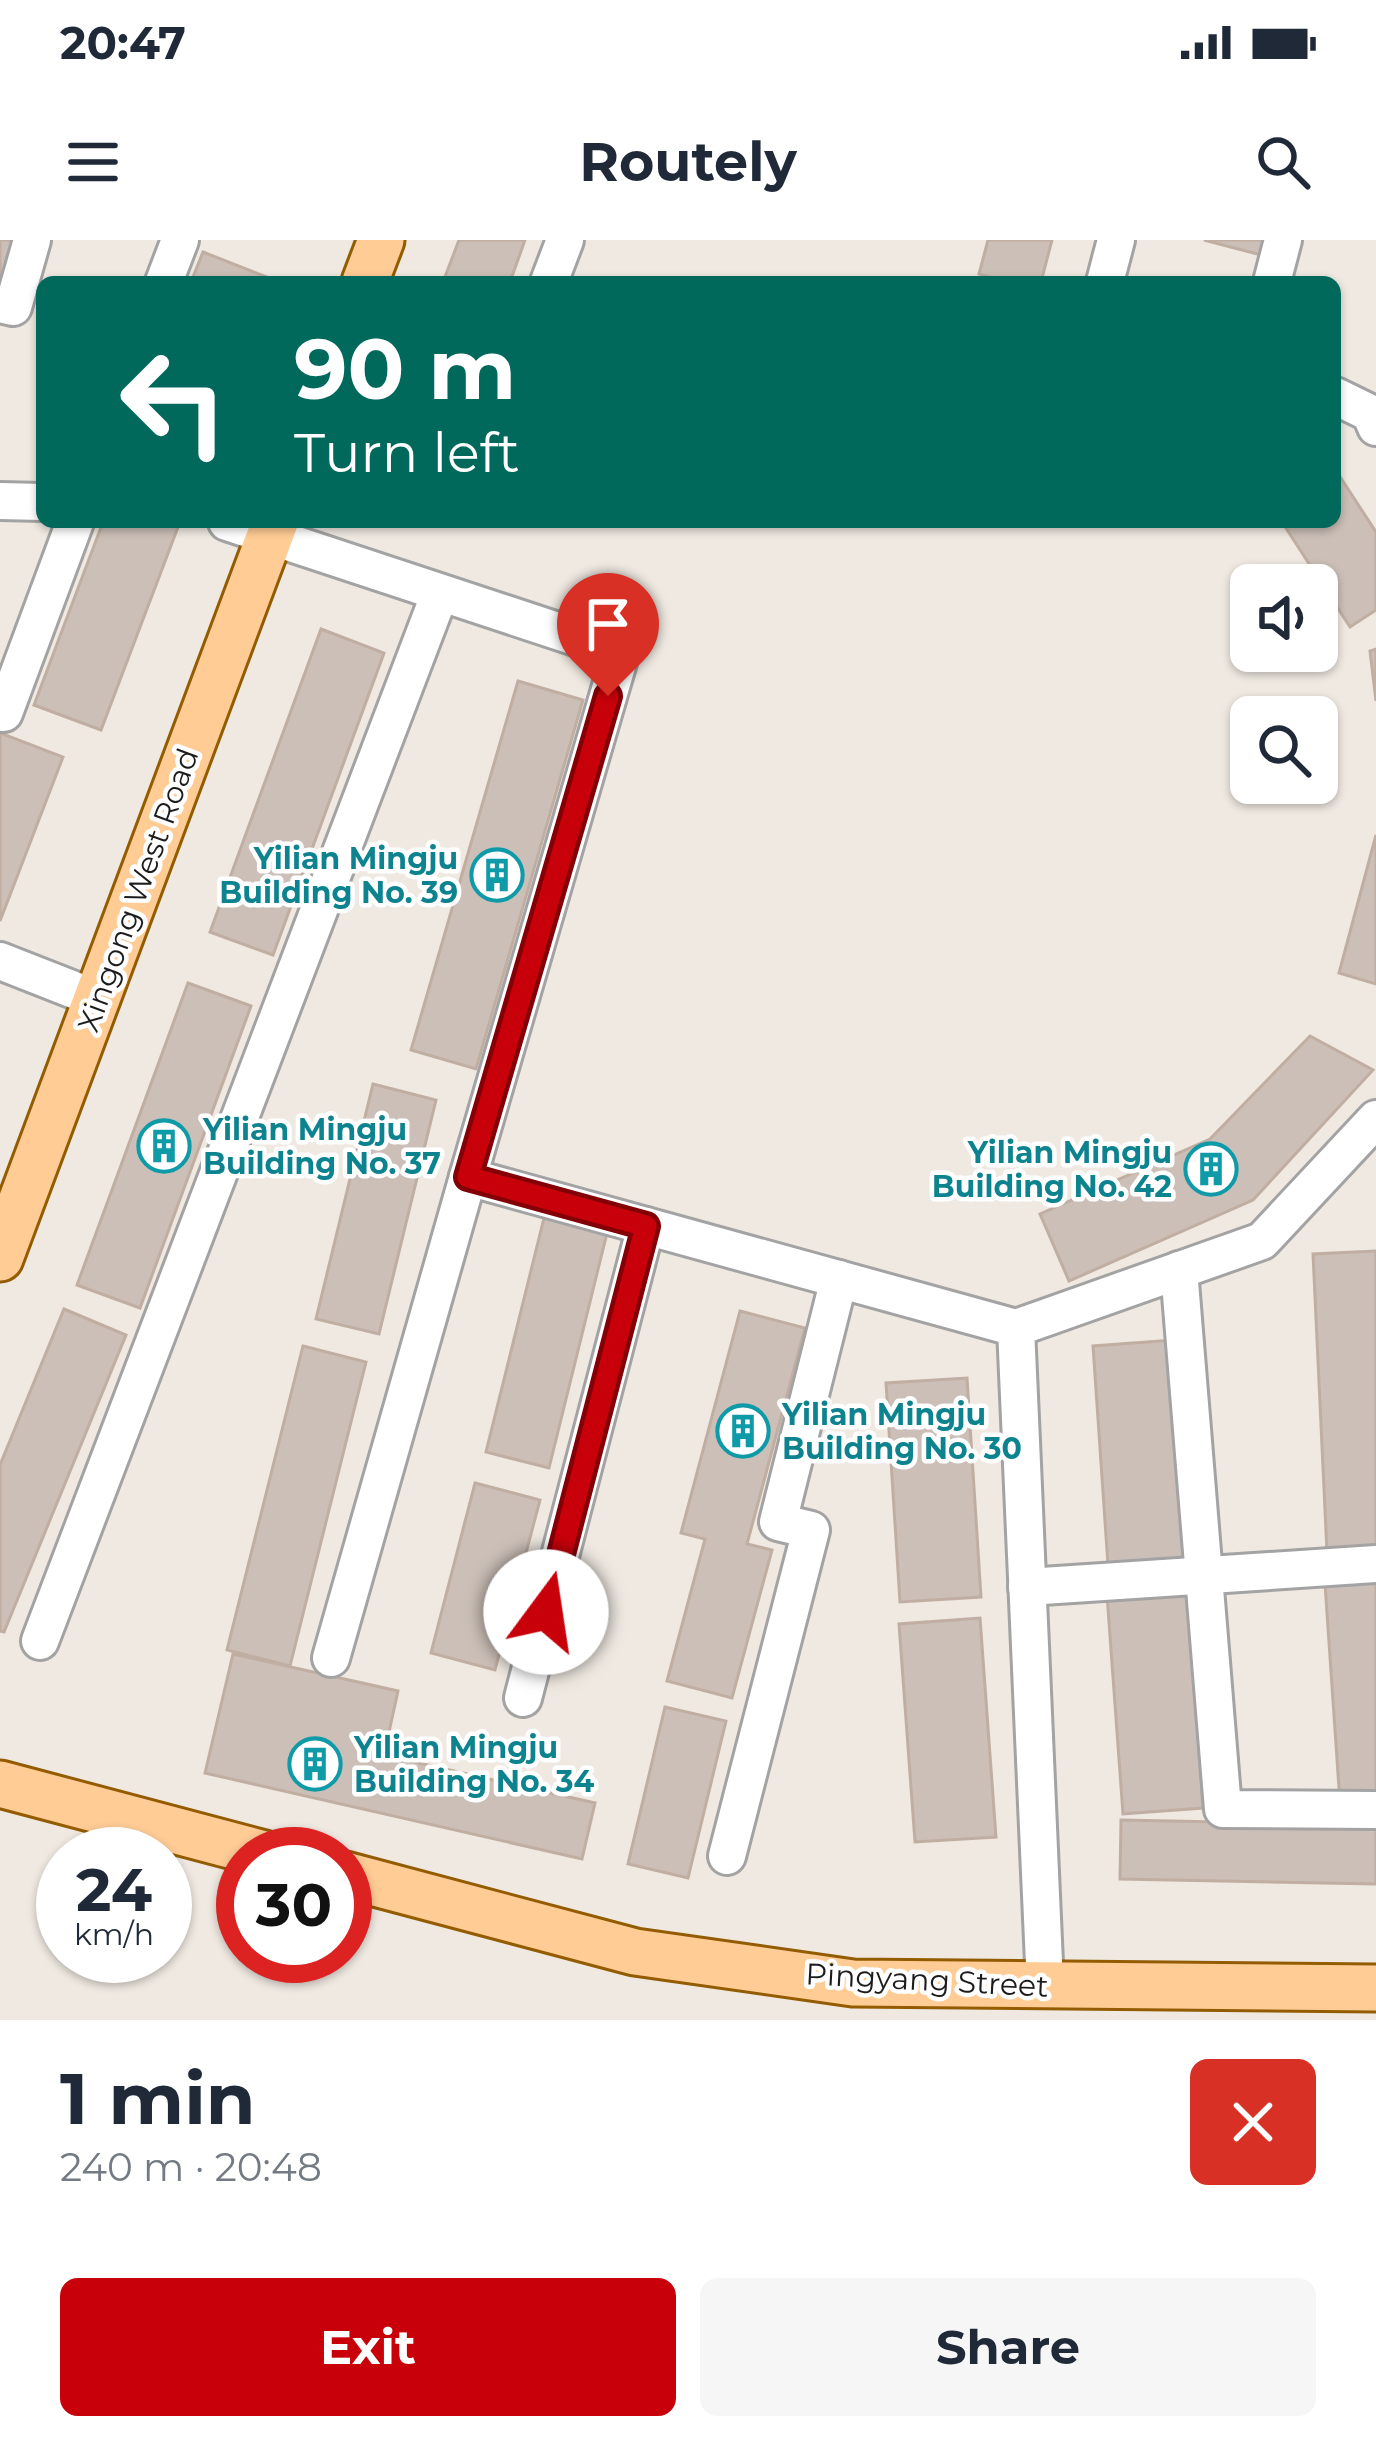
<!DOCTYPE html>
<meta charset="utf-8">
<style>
body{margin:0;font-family:Montserrat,sans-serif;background:#f6f6f7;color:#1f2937;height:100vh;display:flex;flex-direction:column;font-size:45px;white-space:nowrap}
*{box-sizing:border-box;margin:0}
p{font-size:39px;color:#747a83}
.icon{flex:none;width:66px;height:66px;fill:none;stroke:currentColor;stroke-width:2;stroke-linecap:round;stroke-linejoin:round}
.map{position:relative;height:1780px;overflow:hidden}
.side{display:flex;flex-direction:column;background:#fff;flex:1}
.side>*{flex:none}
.guide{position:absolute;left:36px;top:36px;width:1305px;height:252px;border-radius:18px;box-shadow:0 3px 9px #0004;background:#00695c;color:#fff;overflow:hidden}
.buttons{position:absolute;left:1230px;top:324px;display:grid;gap:24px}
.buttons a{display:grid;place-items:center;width:108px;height:108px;border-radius:18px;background:#fff;box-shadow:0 3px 9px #0004;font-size:60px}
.speed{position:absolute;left:36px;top:1587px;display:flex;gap:24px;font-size:60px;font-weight:700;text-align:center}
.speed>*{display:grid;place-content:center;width:156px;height:156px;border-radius:50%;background:#fff;box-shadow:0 3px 9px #0004;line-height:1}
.speed small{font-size:30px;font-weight:400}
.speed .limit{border:18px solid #d22;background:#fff;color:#111}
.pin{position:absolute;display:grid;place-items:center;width:102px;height:102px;color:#fff;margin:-123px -51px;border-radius:50% 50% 50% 0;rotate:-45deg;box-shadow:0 0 12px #0007}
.pin .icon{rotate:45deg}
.me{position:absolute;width:132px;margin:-66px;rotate:14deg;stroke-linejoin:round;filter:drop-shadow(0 0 9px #0008)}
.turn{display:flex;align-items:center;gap:42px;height:252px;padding:0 60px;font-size:54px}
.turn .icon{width:156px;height:156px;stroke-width:2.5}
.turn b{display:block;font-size:84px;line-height:102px}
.round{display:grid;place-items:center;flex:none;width:126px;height:126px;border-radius:18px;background:#f6f6f7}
.headline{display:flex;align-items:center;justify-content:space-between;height:204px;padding:0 60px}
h1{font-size:72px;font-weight:700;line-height:90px}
.button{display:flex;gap:24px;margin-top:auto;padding:24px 60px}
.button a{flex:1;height:138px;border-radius:18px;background:#c8000a;color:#fff;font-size:48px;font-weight:700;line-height:138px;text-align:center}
.button a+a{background:#f6f6f7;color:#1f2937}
.status{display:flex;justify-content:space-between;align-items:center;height:84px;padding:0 60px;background:#fff;direction:ltr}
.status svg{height:33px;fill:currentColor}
header{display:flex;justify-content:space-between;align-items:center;height:156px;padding:0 60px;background:#fff;font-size:54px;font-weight:700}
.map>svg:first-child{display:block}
</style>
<div class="status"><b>20:47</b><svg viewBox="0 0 49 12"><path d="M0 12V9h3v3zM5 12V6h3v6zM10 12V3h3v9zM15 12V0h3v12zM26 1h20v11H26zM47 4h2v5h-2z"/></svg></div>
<header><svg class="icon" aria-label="menu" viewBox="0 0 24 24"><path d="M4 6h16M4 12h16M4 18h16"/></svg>Routely<svg class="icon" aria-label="search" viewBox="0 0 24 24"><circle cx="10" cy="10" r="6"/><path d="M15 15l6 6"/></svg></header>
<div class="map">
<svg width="1376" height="1780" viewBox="0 0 1376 1780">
<rect width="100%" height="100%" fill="#efe9e1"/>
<g fill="#cbbfb7" stroke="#c1aea2" stroke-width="3">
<path d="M0 0H20L0 48Z"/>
<path d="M459 0H525L510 42H443Z"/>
<path d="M988 0H1052L1041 42H1008L979 34Z"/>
<path d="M1204 0H1265L1261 15Z"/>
<path d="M203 12 269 38 268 42H191Z"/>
<path d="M1335 229 1376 292V370L1350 387 1282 282H1335Z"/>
<path d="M103 282H166L178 287 101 490 34 465Z"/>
<path d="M321 389 384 413 273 715 210 692Z"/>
<path d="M1376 409V461L1370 411Z"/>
<path d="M518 441 583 460 476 829 411 810Z"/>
<path d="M0 493 63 517 0 681Z"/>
<path d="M1376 595V744L1339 733Z"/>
<path d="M188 743 251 766 140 1068 77 1045Z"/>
<path d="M1310 796 1373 830 1253 960 1069 1041 1040 974 1210 899Z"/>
<path d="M373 844 436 860 379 1094 316 1079Z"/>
<path d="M544 978 607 993 549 1228 486 1212Z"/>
<path d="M1376 1011V1311L1327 1313 1313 1014Z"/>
<path d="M64 1069 126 1095 4 1392 0 1391V1225Z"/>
<path d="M740 1071 805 1088 747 1304 772 1310 732 1458 667 1441 705 1299 681 1293Z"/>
<path d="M1173 1100 1189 1319 1108 1325 1093 1106Z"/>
<path d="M303 1106 366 1122 290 1426 227 1410Z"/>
<path d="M967 1138 981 1357 900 1362 886 1143Z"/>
<path d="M475 1243 540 1260 495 1430 431 1413Z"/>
<path d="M1376 1341V1561L1340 1563 1325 1344Z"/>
<path d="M1188 1349 1203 1568 1123 1574 1107 1355Z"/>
<path d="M980 1378 996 1597 915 1602 899 1384Z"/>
<path d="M233 1414 398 1451 384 1515 595 1563 582 1619 205 1533Z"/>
<path d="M665 1467 726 1481 688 1638 628 1624Z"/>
<path d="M1121 1580 1376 1585V1644L1120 1639Z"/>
</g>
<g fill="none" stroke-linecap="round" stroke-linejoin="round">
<g stroke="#a3a3a3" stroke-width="42">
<g id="minor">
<path d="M164 42 180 0"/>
<path d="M549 42 565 0"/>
<path d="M1105 42 1116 0"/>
<path d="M1272 42 1283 0"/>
<path d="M0 64 13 67 32 0"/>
<path d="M1335 156 1370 173 1376 187"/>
<path d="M0 261 42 262"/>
<path d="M227 282 621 412 468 937 1016 1088"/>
<path d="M0 473H4L75 282"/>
<path d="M0 721 97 759"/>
<path d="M1179 1030 1223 1569 1376 1570"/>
<path d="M1027 1347 1376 1324"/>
<path d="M40 1401 440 353"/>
<path d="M331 1418 468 937"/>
<path d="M523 1458 646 986"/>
<path d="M727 1616 811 1290 778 1282 839 1039"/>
<path d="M1045 1746 1016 1088 1262 1001 1376 879"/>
</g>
</g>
<g stroke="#945c00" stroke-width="51">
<g id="major">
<path d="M365 42 381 0"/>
<path d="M0 1018 275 282"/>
<path d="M0 1544 264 1614"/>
<path d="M345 1635 635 1712 853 1743 1376 1748"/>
</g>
</g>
<use href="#minor" stroke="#fff" stroke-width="36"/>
<use href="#major" stroke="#ffcc95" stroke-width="45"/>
</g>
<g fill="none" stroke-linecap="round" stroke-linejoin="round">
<g stroke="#820006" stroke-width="30">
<path id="route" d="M546 1372 646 986 468 937 608 456"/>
</g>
<use href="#route" stroke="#c8000a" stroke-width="21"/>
</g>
<defs>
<g id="building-ring" transform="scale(2.7)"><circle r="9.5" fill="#fff" stroke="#0f9aa8" stroke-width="1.5"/><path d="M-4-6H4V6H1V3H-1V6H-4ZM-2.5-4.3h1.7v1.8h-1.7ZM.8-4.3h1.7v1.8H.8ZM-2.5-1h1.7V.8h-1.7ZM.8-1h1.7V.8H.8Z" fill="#0f9aa8"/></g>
</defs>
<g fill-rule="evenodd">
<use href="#building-ring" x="497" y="635"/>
<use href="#building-ring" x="164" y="906"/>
<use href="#building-ring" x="1211" y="929"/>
<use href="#building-ring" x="743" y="1191"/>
<use href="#building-ring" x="315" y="1524"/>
</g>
<g text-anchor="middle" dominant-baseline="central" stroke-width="9" stroke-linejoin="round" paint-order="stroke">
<g font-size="30" font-weight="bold" fill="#0d838f" stroke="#fff" text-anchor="start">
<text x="458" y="618" text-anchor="end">Yilian Mingju<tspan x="458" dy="34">Building No. 39</tspan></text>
<text x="203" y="889">Yilian Mingju<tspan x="203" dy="34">Building No. 37</tspan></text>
<text x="1172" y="912" text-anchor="end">Yilian Mingju<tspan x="1172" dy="34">Building No. 42</tspan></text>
<text x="782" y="1174">Yilian Mingju<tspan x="782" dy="34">Building No. 30</tspan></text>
<text x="354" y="1507">Yilian Mingju<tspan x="354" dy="34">Building No. 34</tspan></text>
</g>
<g font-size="30" fill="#1c1c1c" stroke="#fff">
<text transform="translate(138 650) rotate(-70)">Xingong West Road</text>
<text transform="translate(927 1740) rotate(3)">Pingyang Street</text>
</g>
</g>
</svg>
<div class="buttons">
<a><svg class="icon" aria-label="sound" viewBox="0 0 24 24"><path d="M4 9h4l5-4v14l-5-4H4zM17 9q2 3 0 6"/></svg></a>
<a><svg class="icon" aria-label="search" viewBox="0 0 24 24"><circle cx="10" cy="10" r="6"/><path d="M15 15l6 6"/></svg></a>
</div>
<div class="speed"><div>24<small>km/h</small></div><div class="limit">30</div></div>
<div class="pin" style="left:608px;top:456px;background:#d93025"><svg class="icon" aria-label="arrive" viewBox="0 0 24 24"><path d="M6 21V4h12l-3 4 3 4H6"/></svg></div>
<svg class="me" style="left:546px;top:1372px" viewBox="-20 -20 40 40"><circle r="19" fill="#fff"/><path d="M0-13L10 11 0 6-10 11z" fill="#c8000a"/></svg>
<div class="guide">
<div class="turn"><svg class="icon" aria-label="left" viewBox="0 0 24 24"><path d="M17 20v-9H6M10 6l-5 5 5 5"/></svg><div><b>90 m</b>Turn left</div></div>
</div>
</div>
<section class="side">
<div class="headline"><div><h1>1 min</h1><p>240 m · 20:48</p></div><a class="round" style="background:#d93025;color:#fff"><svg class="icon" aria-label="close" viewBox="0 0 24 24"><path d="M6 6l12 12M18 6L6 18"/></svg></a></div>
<div class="button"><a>Exit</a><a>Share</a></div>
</section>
